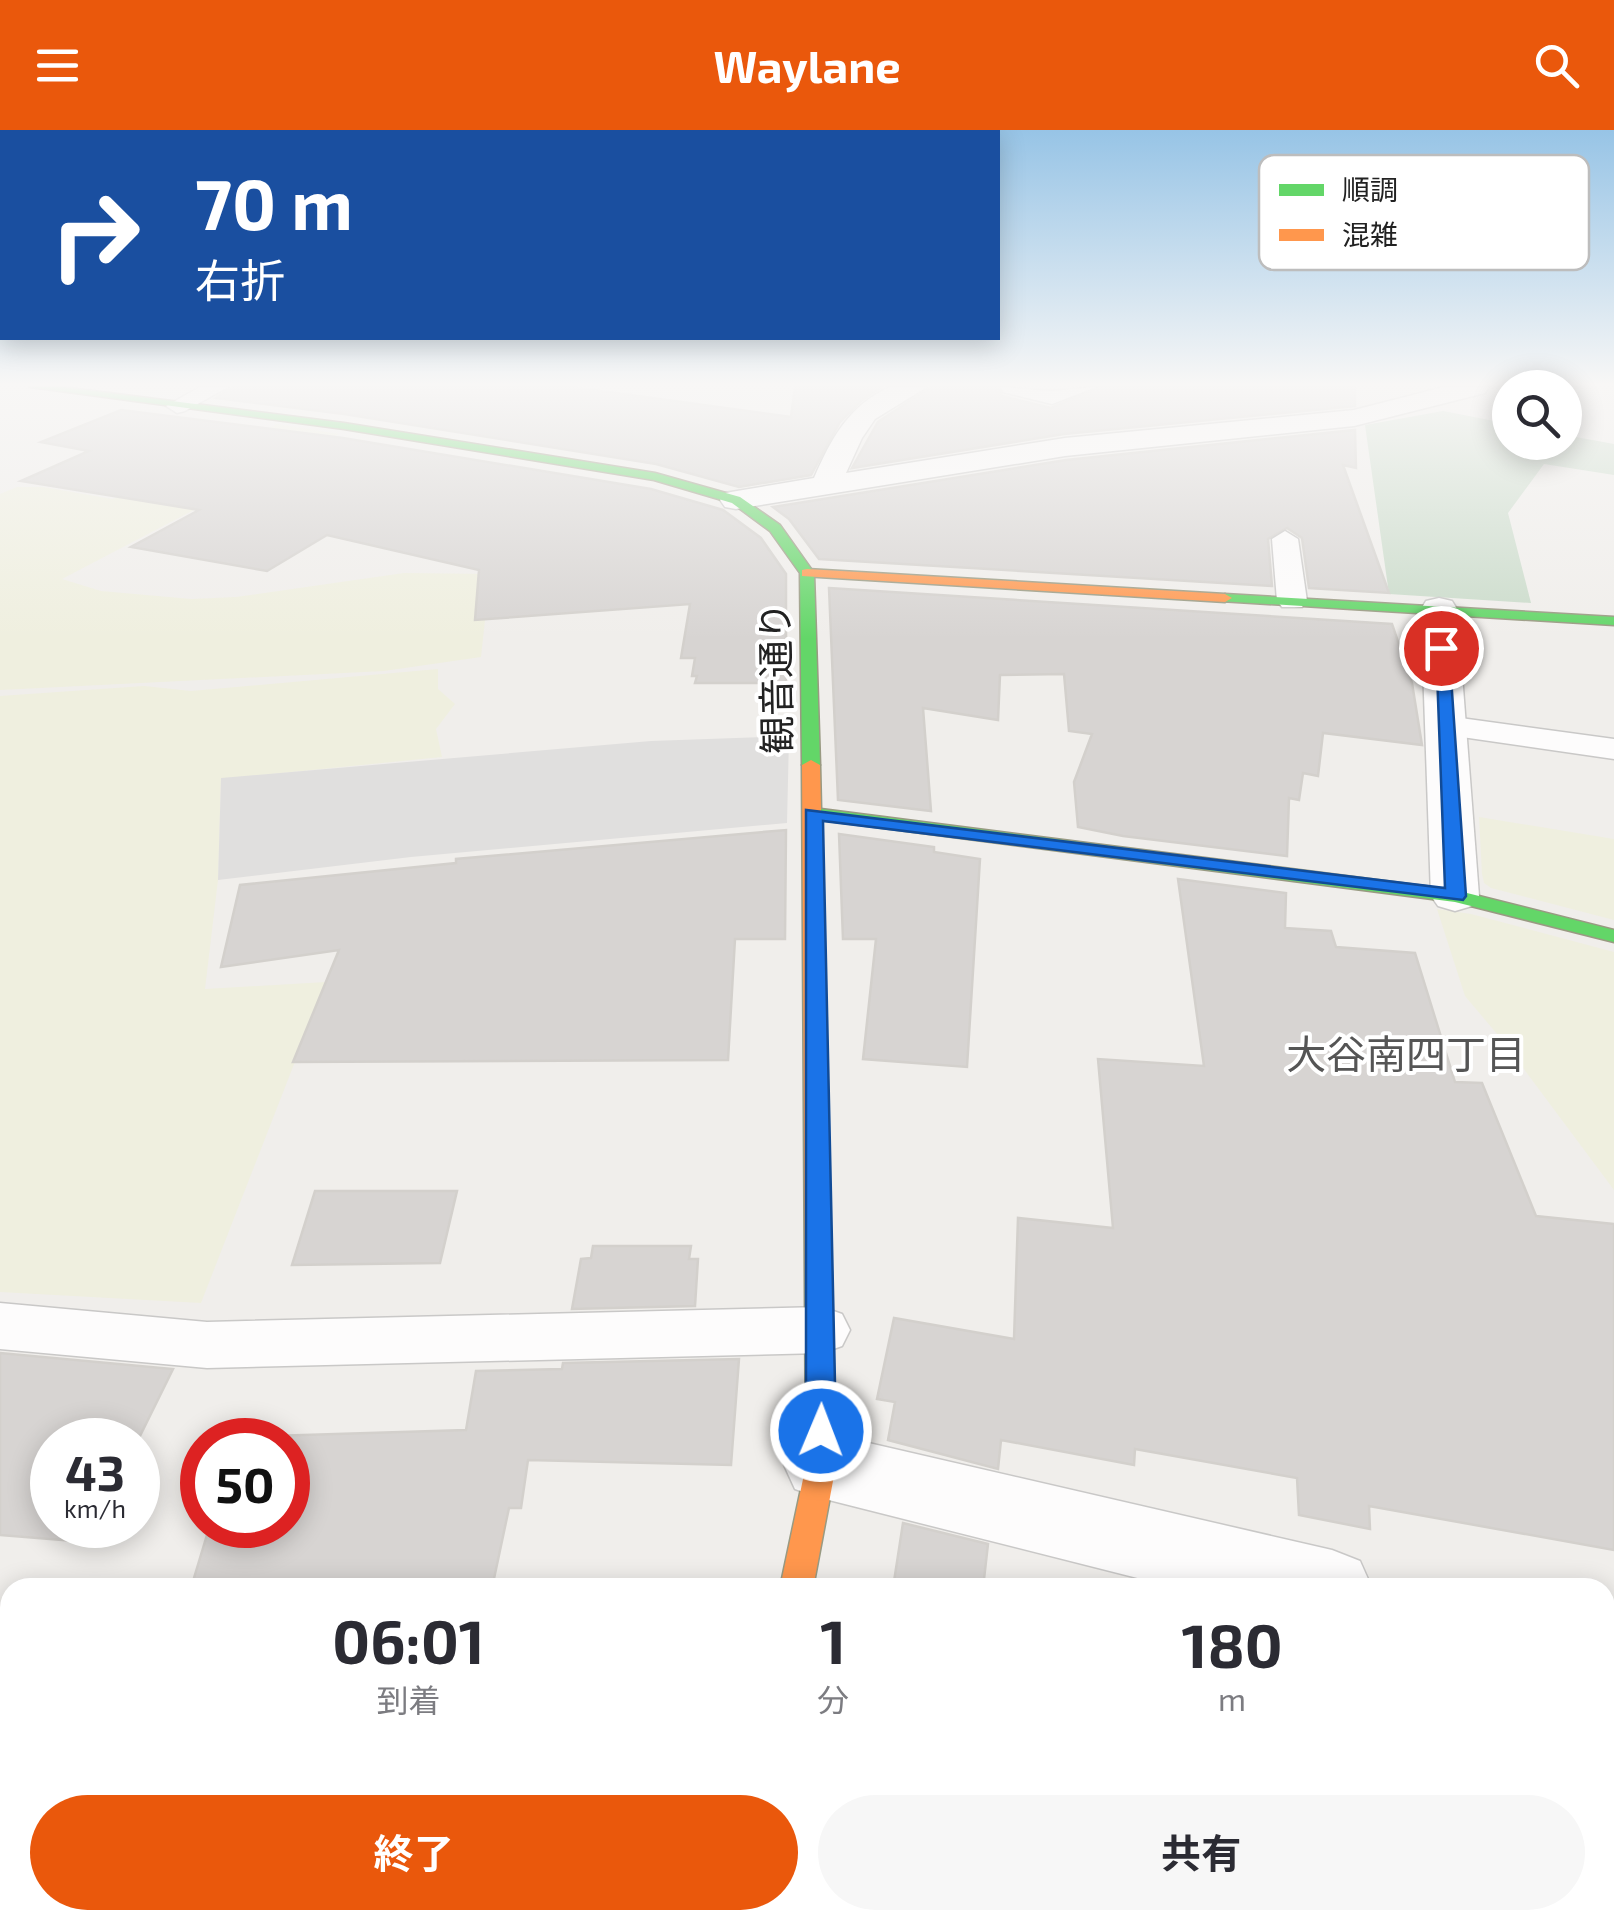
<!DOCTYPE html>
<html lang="ja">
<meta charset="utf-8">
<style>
body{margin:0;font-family:"Exo 2","Noto Sans JP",sans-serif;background:#f7f7f7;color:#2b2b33;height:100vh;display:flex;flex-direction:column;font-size:38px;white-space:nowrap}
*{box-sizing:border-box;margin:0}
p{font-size:32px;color:#7c7c81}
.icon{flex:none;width:55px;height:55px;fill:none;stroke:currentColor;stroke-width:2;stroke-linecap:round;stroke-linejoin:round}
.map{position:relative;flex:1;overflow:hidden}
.side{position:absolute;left:0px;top:1448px;width:1615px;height:352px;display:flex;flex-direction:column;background:#fff;border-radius:30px 30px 0 0;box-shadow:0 5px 25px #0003}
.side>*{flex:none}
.banner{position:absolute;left:0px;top:0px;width:1000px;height:210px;box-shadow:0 5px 25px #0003;background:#1a4fa0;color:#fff;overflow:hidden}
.tools{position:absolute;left:1492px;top:240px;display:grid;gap:20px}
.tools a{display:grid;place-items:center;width:90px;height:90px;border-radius:50%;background:#fff;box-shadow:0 5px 25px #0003;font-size:50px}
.speed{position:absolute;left:30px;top:1288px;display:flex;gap:20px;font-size:50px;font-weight:700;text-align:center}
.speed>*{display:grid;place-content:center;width:130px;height:130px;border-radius:50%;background:#fff;box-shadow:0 5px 25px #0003;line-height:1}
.speed small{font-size:25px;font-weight:400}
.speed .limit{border:15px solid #d22;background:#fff;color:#111}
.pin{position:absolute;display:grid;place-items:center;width:85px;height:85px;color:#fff;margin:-42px;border:5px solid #fff;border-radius:50%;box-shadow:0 2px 10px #0007}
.me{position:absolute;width:110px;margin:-55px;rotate:1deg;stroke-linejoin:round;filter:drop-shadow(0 0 8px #0008)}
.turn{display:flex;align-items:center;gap:35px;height:210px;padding:0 30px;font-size:45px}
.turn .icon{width:130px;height:130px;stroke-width:2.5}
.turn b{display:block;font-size:70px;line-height:85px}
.eta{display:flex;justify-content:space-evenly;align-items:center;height:170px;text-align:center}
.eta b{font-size:60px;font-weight:700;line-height:70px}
.primary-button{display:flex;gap:20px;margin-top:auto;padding:20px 30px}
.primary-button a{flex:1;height:115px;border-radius:60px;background:#ea580c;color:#fff;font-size:40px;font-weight:700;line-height:115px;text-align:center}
.primary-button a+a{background:#f7f7f7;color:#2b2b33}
header{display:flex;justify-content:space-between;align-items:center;height:130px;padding:0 30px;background:#ea580c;color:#fff;font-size:45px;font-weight:700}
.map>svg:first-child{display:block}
</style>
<header><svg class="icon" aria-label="menu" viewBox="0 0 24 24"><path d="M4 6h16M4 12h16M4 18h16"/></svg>Waylane<svg class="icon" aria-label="search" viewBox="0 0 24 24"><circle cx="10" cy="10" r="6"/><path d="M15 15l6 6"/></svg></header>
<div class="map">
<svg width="1614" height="1799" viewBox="0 0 1614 1799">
<rect width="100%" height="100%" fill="#f0eeeb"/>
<g fill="#efefdf">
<path d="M277 294 339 304 62 449 101 461 191 469 236 467 404 443 490 444 481 527 384 541 0 560V364L17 357H43L112 369 151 358Z"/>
<path d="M438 539V559L455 574 436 599 442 627 221 649 218 750 205 859 326 852 201 1173 0 1162V566L144 556 191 561Z"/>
<path d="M1479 687 1614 709V790L1491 758 1484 753 1482 744Z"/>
<path d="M1437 779 1471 784 1614 822V1060L1503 911 1465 866Z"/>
</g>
<path fill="#cadbca" d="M1443 281 1510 294V312H1565V305L1614 314V345L1544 334 1508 383 1531 473 1389 464 1365 295Z"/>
<path fill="#e0dfde" d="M767 607 789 608 787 693 411 727 218 750 221 648 651 611Z"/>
<g fill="#d7d4d2" stroke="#d3d0cc" stroke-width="2.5">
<path d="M232 257H572L791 287 795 257H881L861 271 840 292 811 345 739 357 656 334 344 284 216 268Z"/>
<path d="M931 257H997L1002 266 1051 278 1100 257H1355V276L1064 304 852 338 878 292Z"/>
<path d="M121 280 343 308 651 359 723 380 761 408 786 444V553H695L697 546H692L695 528H681L690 474 475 490 479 440 327 405 267 441 131 417 199 380 21 351 89 321 41 312Z"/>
<path d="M1355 300 1356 338 1343 335 1389 463 1309 458 1302 408 1287 398 1268 409 1272 456 819 429 789 389 773 377 1066 330Z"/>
<path d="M829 458 1392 494 1412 553 1422 615 1323 603 1318 646 1303 643 1299 670 1289 668 1287 726 1123 706 1078 697 1074 652 1092 604 1069 601 1064 544 1000 545 998 590 923 578 931 681 838 670Z"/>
<path d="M786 700 785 809H735L728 930 293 932 339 820 221 837 240 755 456 733V729Z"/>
<path d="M839 704 934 717V722L980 729 967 937 863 929 876 809H843Z"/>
<path d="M1178 749 1286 763 1285 798 1331 801 1336 817 1415 823 1455 952 1482 953 1536 1086 1614 1094V1420L1369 1376 1370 1399 1299 1385 1297 1348 1135 1319 1134 1335 1001 1310 998 1339 888 1310 895 1272 877 1269 894 1188 1014 1209 1018 1088 1113 1098 1098 929 1204 936Z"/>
<path d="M315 1061H457L440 1133 292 1135Z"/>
<path d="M593 1116H691L689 1129H698L695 1176 572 1179 581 1129 591 1128Z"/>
<path d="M0 1223 173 1239 138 1310H52V1395H95L86 1412 0 1405Z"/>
<path d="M739 1229 731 1335 528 1330 521 1378H509L492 1458H191L210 1395H288V1310L238 1307 466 1300 476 1241 562 1239 563 1233Z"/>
<path d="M903 1393 988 1414 983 1458H893Z"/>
</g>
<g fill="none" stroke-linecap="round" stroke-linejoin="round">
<g stroke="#c9c8c7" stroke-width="3">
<g id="lane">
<path d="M200 257H228L185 281 177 283 166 276Z"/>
<path d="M1001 257 1051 261 1096 257 1052 274 1003 262Z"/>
<path d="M1285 401 1298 409 1307 471 1302 477H1282L1277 471 1272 409Z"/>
<path d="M1446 586 1614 609V629L1434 603 1429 596 1434 589Z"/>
<path d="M0 1173 207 1192 822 1177 842 1184 850 1200 842 1216 822 1223 207 1238 0 1219Z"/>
</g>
</g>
<g stroke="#c9c8c7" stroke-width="3">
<g id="street">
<path d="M890 257H927L875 289 862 308 846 343 1065 308 1354 280 1444 257H1489L1485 263 1354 296 1065 326 736 379 725 377 720 370 725 363 814 348C831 309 849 275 890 257Z"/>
<path d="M1439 468 1452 471 1457 479 1479 766 1472 776 1455 781 1438 776 1431 766 1421 479 1426 471Z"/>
<path d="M821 1302 1332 1420 1360 1431 1372 1458H1177L821 1368 795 1359 784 1335 795 1311Z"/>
<path d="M1605 1482 1614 1484V1566L1605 1564Z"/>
</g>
</g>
<g stroke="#999a82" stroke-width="3">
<g id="fast">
<path d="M30 257H62L344 293 655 343 740 367 780 395 814 443 820 635 811 640 802 635 800 443 770 401 732 373 654 350 344 299Z"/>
<path d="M1225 464 1614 487V495L1220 471 1218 468Z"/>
<path d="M813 678 1455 760 1614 800V812L1455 772 806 688V680Z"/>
</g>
</g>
<g stroke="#999a82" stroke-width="3">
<g id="slow">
<path d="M807 439 1225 464 1232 468 1225 472 802 446V440Z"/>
<path d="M811 630 820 635 836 1335 813 1458H780L806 1335 802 635Z"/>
<path d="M707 1790H745L744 1799H704Z"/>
</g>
</g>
<use href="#lane" fill="#fdfcfc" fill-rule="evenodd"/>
<use href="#street" fill="#fdfcfc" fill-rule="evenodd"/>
<use href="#fast" fill="#63d668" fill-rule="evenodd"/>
<use href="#slow" fill="#ff974d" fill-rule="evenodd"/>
</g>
<linearGradient id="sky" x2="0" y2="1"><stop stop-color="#97c4e6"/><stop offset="0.5" stop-color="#f8f7f6"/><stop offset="1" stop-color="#f8f7f6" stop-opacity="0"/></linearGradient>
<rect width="1614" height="509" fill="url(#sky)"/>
<path fill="#1a73e8" stroke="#114b97" stroke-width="2.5" d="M1436 515 1449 518 1466 766 1463 770 823 691 836 1301 832 1311 821 1314 810 1311 806 1301V680L1445 758Z"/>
<g text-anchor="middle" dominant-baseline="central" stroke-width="8" stroke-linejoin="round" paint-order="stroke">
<g font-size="38" fill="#222" stroke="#fff">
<text transform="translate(775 548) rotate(-91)">観音通り</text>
</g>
<g font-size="40" fill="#555" stroke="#fff">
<text x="1406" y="923">大谷南四丁目</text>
</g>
</g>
<rect x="1259" y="25" width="330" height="115" rx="15" fill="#fff" stroke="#bdbdbd" stroke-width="2.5"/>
<rect x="1279" y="54" width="45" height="12" fill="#63d668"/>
<rect x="1279" y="99" width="45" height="12" fill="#ff974d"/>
<g font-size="28" fill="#222">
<text x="1342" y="70">順調</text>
<text x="1342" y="115">混雑</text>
</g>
</svg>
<div class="tools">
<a><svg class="icon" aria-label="search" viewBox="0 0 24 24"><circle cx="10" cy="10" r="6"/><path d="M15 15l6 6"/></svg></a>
</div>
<div class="speed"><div>43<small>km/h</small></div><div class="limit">50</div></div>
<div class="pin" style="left:1441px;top:518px;background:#d93025"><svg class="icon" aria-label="arrive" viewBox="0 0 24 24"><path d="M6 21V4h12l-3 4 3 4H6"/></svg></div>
<svg class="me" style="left:821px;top:1301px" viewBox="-20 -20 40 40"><circle r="17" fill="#1a73e8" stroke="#fff" stroke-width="3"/><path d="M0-11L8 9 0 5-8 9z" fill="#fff"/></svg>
<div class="banner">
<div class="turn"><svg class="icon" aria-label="right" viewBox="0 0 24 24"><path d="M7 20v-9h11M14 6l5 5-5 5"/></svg><div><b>70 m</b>右折</div></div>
</div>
<section class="side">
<div class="eta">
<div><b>06:01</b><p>到着</p></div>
<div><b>1</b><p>分</p></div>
<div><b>180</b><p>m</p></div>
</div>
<div class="primary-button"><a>終了</a><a>共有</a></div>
</section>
</div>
